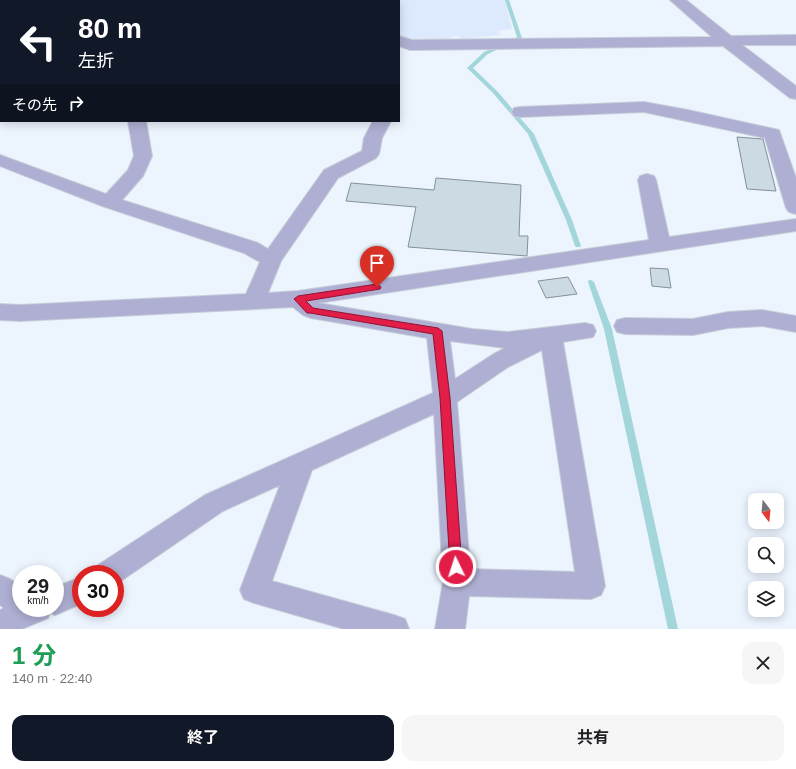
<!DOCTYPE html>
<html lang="ja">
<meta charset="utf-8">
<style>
body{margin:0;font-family:Arial,"Noto Sans JP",sans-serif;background:#f6f6f6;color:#202124;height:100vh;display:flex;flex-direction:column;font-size:15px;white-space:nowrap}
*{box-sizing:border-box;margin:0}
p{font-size:13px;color:#757577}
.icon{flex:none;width:22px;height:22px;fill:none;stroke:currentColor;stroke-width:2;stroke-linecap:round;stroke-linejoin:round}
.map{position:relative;height:629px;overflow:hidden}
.details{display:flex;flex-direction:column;background:#fff;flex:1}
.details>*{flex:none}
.top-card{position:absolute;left:0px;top:0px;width:400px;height:122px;box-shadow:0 2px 10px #0003;background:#111827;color:#fff;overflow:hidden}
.needle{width:26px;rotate:164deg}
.fabs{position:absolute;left:748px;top:493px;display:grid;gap:8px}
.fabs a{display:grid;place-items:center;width:36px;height:36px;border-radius:8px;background:#fff;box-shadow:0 2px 10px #0003;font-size:20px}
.speed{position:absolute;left:12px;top:565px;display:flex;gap:8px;font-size:20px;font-weight:700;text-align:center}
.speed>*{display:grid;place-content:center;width:52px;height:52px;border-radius:50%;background:#fff;box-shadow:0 2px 10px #0003;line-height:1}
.speed small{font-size:10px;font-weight:400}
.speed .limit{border:6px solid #d22;background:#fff;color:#111}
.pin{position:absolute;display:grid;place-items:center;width:34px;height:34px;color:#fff;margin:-41px -17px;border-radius:50% 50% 50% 0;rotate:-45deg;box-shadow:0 0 4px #0007}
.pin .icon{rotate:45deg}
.me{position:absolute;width:44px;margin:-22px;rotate:356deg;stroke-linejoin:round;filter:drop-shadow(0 0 3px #0008)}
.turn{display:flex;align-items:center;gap:14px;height:84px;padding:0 12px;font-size:18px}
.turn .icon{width:52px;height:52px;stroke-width:2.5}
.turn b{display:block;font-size:28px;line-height:34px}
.then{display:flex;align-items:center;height:38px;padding:0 12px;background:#0003;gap:8px;font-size:15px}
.round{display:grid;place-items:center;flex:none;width:42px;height:42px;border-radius:12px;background:#f6f6f6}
.head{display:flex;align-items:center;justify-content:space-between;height:68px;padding:0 12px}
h1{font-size:24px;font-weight:700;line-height:30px;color:#1e9e55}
.primary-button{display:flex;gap:8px;margin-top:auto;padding:8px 12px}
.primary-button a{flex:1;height:46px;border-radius:12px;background:#111827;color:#fff;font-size:16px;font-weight:700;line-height:46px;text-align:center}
.primary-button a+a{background:#f6f6f6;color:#202124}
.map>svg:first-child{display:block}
</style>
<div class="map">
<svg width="796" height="629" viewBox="0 0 796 629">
<rect width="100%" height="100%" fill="#ecf4fe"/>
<path fill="#ddeafd" d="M288 0H505L512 29 498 31 501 35 463 39 457 36 450 37 451 40 408 41 399 38V1Z"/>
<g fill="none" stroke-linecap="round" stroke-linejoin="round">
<g fill="#a3d6db" fill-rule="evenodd">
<path d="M505 0H509L522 38 488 54 473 68 497 91 534 134 572 220 581 246 580 247H576L575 246 566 220 528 134 493 93 467 68 484 52 517 37Z"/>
<path d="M589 280H591L594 282 612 329 678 629H668L604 329 588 282Z"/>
</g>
</g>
<g fill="#ccdbe3" stroke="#839199">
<path d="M737 137 763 139 776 191 747 189Z"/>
<path d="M436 178 521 185 519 236H528L527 256 408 247 416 207 346 201 351 183 434 190Z"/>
<path d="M650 268 668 269 671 288 652 286Z"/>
<path d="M568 277 577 294 546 298 538 281Z"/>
</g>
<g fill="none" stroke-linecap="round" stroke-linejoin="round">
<g stroke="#c7ced7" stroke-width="2">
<g id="minor">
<path d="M272 0H288L289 1H273Z"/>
<path d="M670 0H686L731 36 796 35V45H742L796 86V99L790 98 723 46 410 50 399 46V36L412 40 712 37Z"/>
<path d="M1 48V58L0 59V49Z"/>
<path d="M644 102 688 110 779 130 796 178V214L789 212 786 208 765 138 644 112 520 117 514 116 512 112 514 108 520 107Z"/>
<path d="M128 121H146L152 156 143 176 122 200 258 243 268 249 324 170 362 151 364 138 373 121H391L382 138 379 154 376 158 338 178 281 261 268 293 298 291 649 240 638 180 640 176 647 174 654 176 656 180 669 237 796 219V231L318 303 472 329 507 332 585 323 593 325 596 331 593 337 563 342 605 586 601 595 591 599 469 596 465 629H435L443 582 434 414 312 470 272 581 394 615 405 619 409 629H344L254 603 244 599 240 590 280 485 223 511 118 583 115 584V574H94L98 565 205 495 433 393 427 338 311 318 303 315 293 307 20 321 0 320V304L20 305 246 294 260 262 244 253 102 206 0 166V155L106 194 128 170 134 156ZM450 341 505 348 492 355 455 379ZM542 350 575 572 470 569 457 402 508 367Z"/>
<path d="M762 310 796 316V332L762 326 728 328 693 335 625 334 617 332 614 326 617 320 625 318 693 319 728 312Z"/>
<path d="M0 575 10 579 21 586V608H55V587L81 577V604L55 615 50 613 48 618 22 629H0V610L4 608 0 605Z"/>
</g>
</g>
<use href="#minor" fill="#afafd3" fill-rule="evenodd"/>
</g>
<path fill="#e11d48" stroke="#92132f" d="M377 284 381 287 380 289 306 301 313 308 438 328 442 331 450 398 462 567 460 571 456 572 452 571 450 567 440 398 433 334 310 313H307L294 299 298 296Z"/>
</svg>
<div class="fabs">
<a><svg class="needle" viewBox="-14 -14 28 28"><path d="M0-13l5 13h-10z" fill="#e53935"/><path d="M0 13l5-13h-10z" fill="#757577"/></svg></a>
<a><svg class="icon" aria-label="search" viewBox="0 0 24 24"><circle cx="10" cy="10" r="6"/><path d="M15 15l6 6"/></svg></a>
<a><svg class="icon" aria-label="layers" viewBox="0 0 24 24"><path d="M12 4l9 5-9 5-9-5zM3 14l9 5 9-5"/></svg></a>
</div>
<div class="speed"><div>29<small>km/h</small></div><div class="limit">30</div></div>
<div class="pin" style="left:377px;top:287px;background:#d93025"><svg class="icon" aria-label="arrive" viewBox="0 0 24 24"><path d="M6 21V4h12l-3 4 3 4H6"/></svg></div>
<svg class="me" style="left:456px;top:567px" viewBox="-20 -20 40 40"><circle r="17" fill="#e11d48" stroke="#fff" stroke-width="3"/><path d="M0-11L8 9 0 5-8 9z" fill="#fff"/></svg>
<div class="top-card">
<div class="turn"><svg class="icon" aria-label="left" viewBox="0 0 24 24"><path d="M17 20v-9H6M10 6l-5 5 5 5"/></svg><div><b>80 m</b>左折</div></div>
<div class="then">その先<svg class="icon" aria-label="right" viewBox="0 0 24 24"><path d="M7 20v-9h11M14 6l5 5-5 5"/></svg></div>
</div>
</div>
<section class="details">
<div class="head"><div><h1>1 分</h1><p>140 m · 22:40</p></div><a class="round"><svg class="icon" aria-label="close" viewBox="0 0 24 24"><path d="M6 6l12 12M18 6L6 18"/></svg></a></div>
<div class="primary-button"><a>終了</a><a>共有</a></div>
</section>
